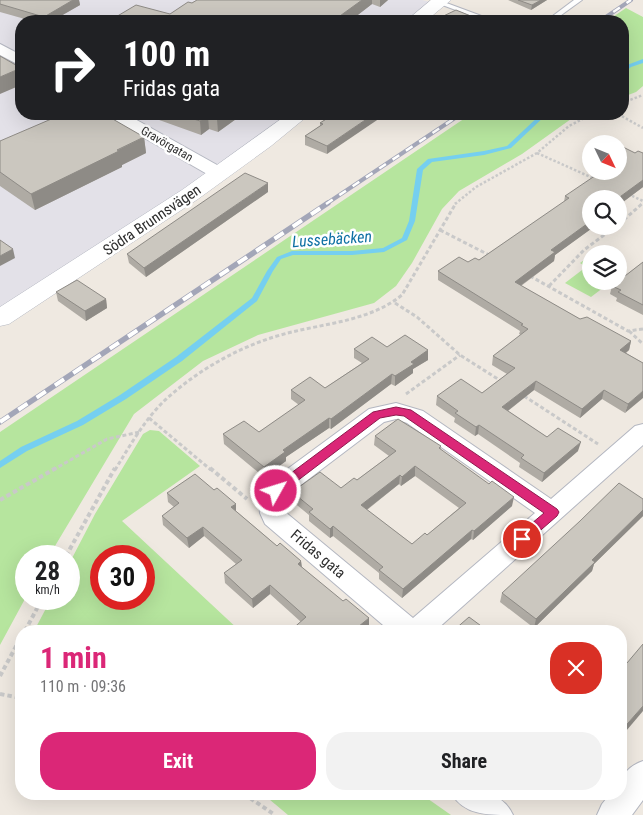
<!DOCTYPE html>
<meta charset="utf-8">
<style>
body{margin:0;font-family:"Roboto Condensed",sans-serif;background:#f2f2f2;color:#202124;height:100vh;display:flex;flex-direction:column;font-size:19px;white-space:nowrap}
*{box-sizing:border-box;margin:0}
p{font-size:16px;color:#757577}
.icon{flex:none;width:28px;height:28px;fill:none;stroke:currentColor;stroke-width:2;stroke-linecap:round;stroke-linejoin:round}
.map{position:relative;flex:1;overflow:hidden}
.sheet{position:absolute;left:15px;top:625px;width:612px;height:175px;display:flex;flex-direction:column;background:#fff;border-radius:20px;box-shadow:0 5px 20px #0002}
.sheet>*{flex:none}
.top-card{position:absolute;left:15px;top:15px;width:614px;height:105px;border-radius:20px;box-shadow:0 5px 20px #0002;background:#202124;color:#fff;overflow:hidden}
.needle{width:32px;rotate:133deg}
.buttons{position:absolute;left:582px;top:135px;display:grid;gap:10px}
.buttons a{display:grid;place-items:center;width:45px;height:45px;border-radius:50%;background:#fff;box-shadow:0 5px 20px #0002;font-size:25px}
.speed{position:absolute;left:15px;top:545px;display:flex;gap:10px;font-size:25px;font-weight:700;text-align:center}
.speed>*{display:grid;place-content:center;width:65px;height:65px;border-radius:50%;background:#fff;box-shadow:0 5px 20px #0002;line-height:1}
.speed small{font-size:12px;font-weight:400}
.speed .limit{border:8px solid #d22;background:#fff;color:#111}
.pin{position:absolute;display:grid;place-items:center;width:42px;height:42px;color:#fff;margin:-21px;border:2px solid #fff;border-radius:50%;box-shadow:0 1px 5px #0007}
.me{position:absolute;width:55px;margin:-28px;rotate:51deg;stroke-linejoin:round;filter:drop-shadow(0 0 4px #0008)}
.turn{display:flex;align-items:center;gap:18px;height:105px;padding:0 25px;font-size:22px}
.turn .icon{width:65px;height:65px;stroke-width:2.5}
.turn b{display:block;font-size:35px;line-height:42px}
.round{display:grid;place-items:center;flex:none;width:52px;height:52px;border-radius:20px;background:#f2f2f2}
.headline{display:flex;align-items:center;justify-content:space-between;height:85px;padding:0 25px}
h1{font-size:30px;font-weight:700;line-height:38px;color:#db2777}
.cta{display:flex;gap:10px;margin-top:auto;padding:10px 25px}
.cta a{flex:1;height:58px;border-radius:20px;background:#db2777;color:#fff;font-size:20px;font-weight:700;line-height:58px;text-align:center}
.cta a+a{background:#f2f2f2;color:#202124}
.map>svg:first-child{display:block}
</style>
<div class="map">
<svg width="643" height="815" viewBox="0 0 643 815">
<rect width="100%" height="100%" fill="#efe9e1"/>
<path fill="#e3e1e8" d="M0 0H422L434 3 411 21H21V114H294L254 145 0 313Z"/>
<g fill="#b6e59e" fill-rule="evenodd">
<path d="M626 8 643 17V86L636 92 623 97 622 21H607Z"/>
<path d="M471 114H578L522 154 459 191 442 209 412 263 396 286 374 303 258 335 203 361 134 414 49 556H26V597L0 645V432Z"/>
<path d="M591 255V281H612L591 297 565 283 586 267 580 263Z"/>
<path d="M150 430 159 431 200 466 122 521 240 631H34L51 599H69V564L95 514 143 434ZM144 556V599H101V556Z"/>
<path d="M263 794H421L451 815H288Z"/>
</g>
<g fill="none" stroke-linecap="round" stroke-linejoin="round">
<g fill="#75cff0" fill-rule="evenodd">
<path d="M643 59V63L631 67 622 75V70L627 65Z"/>
<path d="M541 114H547L511 148 484 155 432 162 423 170 415 221 407 240 384 252 352 255H293L281 259 273 271 257 301 182 361 126 399 83 425 27 451 0 468V461L21 447 77 421 120 395 176 357 252 298 267 271 277 257 292 251H352L383 248 402 238 409 221 417 169 428 159 484 151 507 146Z"/>
</g>
<g stroke="#b4b7c1" stroke-width="2">
<g id="service">
<path d="M574 0H582L553 21H546Z"/>
<path d="M437 1H441L495 21H485L437 3Z"/>
</g>
</g>
<g stroke="#b4b7c1" stroke-width="2">
<g id="minor">
<path d="M0 44 21 55V66L0 55Z"/>
<path d="M106 114H126L226 170 229 174 226 178 220 179 214 178 108 117Z"/>
<path d="M396 403 423 411 551 499 635 426 643 424V445L435 631H390L265 524 260 513 259 504 267 484 369 409ZM396 419 407 423 535 513 413 618 284 511 285 497 384 422Z"/>
<path d="M643 761V800L632 815H597L602 804 610 794H621C621 776 626 767 643 761Z"/>
<path d="M452 794C476 792 501 789 513 815 487 815 464 815 452 794Z"/>
</g>
</g>
<g stroke="#b4b7c1" stroke-width="1">
<g id="tertiary">
<path d="M431 0H451L426 21H406Z"/>
<path d="M288 114H310L271 146 198 199 9 324 0 326V307L182 190Z"/>
</g>
</g>
<g stroke="#c9c9c9" stroke-width="2.5" stroke-dasharray="2.5 2" stroke-linecap="butt">
<path d="M622 103 643 95"/>
<path d="M618 114 643 128"/>
<path d="M537 153 595 179"/>
<path d="M628 194 643 201"/>
<path d="M455 204 476 187 537 153 569 126 592 114"/>
</g>
<g stroke="#c9c9c9" stroke-width="3" stroke-dasharray="4 2.5" stroke-linecap="butt">
<path d="M619 224 643 203"/>
<path d="M440 230 491 256"/>
<path d="M530 276 628 331 643 329"/>
<path d="M549 286 584 250 616 226"/>
<path d="M395 303 417 317 460 355 501 381"/>
<path d="M629 331 643 344"/>
<path d="M406 394 460 355"/>
<path d="M524 396 598 444"/>
<path d="M149 418 211 470"/>
<path d="M53 470 107 439 140 432"/>
<path d="M115 470C129 447 144 421 163 402 198 369 245 343 292 332 329 323 371 320 402 295L456 203"/>
</g>
<g stroke="#c9c9c9" stroke-width="4" stroke-dasharray="4.5 3" stroke-linecap="butt">
<path d="M210 468 247 499"/>
<path d="M0 500 56 468"/>
<path d="M66 556 115 468"/>
<path d="M25 631 42 599"/>
<path d="M0 676 21 637"/>
<path d="M0 694 21 698"/>
<path d="M244 794 275 815"/>
</g>
<use href="#service" fill="#fff" fill-rule="evenodd"/>
<use href="#minor" fill="#fff" fill-rule="evenodd"/>
<use href="#tertiary" fill="#fff" fill-rule="evenodd"/>
<g stroke="#a3a6b8" stroke-width="4">
<g id="rail-far1">
<path d="M600 21 631 0"/>
<path d="M326 204 461 114"/>
</g>
</g>
<g stroke="#a3a6b8" stroke-width="5.5">
<path id="rail" d="M0 422 328 203"/>
</g>
<use href="#rail-far1" stroke="#fff" stroke-width="2.5" stroke-dasharray="8" stroke-linecap="butt"/>
<use href="#rail" stroke="#fff" stroke-width="4" stroke-dasharray="11" stroke-linecap="butt"/>
</g>
<g fill="#afaba4" fill-rule="evenodd">
<path d="M0 0H79L80 5 52 21H32L0 12Z"/>
<path d="M197 0H388L380 7 372 4 350 21H109L170 14Z"/>
<path d="M508 0H547L531 10Z"/>
<path d="M148 114H243L218 132 209 129 201 135 148 116Z"/>
<path d="M334 114 327 154 305 145V136L320 126V123Z"/>
<path d="M144 137 146 153 122 165V167L35 210 0 186V141Z"/>
<path d="M635 153H643V187L619 205V199L591 226H595L555 255 554 261 521 286 580 319 631 341 629 350 626 353 643 363 625 413 602 399 580 418 534 390 508 411 547 437 578 451 542 482 519 467 520 463 478 434 475 436 454 422 455 418 436 405 437 396 482 393 507 374 492 365 493 356 521 335 519 334 520 331 438 280V271L479 260 564 202 565 196Z"/>
<path d="M268 192 146 277 129 263 127 254Z"/>
<path d="M643 262V315L616 301 617 298 610 294 612 286Z"/>
<path d="M56 292 106 299 107 308 86 321 58 301Z"/>
<path d="M387 347 428 350V360L413 369V373L395 386 391 384 331 429 329 428 286 457V461L264 477 224 444 223 434 259 432 299 405 291 399V390L325 388 362 363 354 358V349Z"/>
<path d="M375 436 441 446V450L512 506 473 540 471 539 402 598 379 579V573L333 536 330 538 309 521V515L292 501V492L341 488 357 480 389 456 374 445ZM415 476 459 508 427 535 412 544 367 510 399 484 401 486Z"/>
<path d="M214 490 236 504V511L277 546 301 561 302 567 369 627 364 631H290L301 622 270 594 253 608 225 583 224 573 236 564 204 536 189 548 163 525 162 516 174 507 168 502 167 493Z"/>
<path d="M643 499V516L594 564 592 571 534 628 500 602 502 593Z"/>
</g>
<g fill="#8e8b86">
<path d="M73 0H79L80 5 52 21H45L44 17Z"/>
<path d="M362 0H372V4L350 21H333Z"/>
<path d="M380 0H388L380 7Z"/>
<path d="M541 0H547L531 10 532 5Z"/>
<path d="M21 68V85L0 94V77Z"/>
<path d="M224 114H243L218 132 217 119Z"/>
<path d="M374 114H386L327 154V146Z"/>
<path d="M208 116 209 129 201 135 200 121Z"/>
<path d="M144 137 146 153 122 165V167L35 210 31 194Z"/>
<path d="M643 180V187L619 205V199H617Z"/>
<path d="M268 183V192L146 277 144 268Z"/>
<path d="M591 221V226H595L555 255 554 261 513 291 515 282 551 250Z"/>
<path d="M13 249 15 258 0 266V256Z"/>
<path d="M106 299 107 308 86 321 85 311Z"/>
<path d="M631 341 629 350 618 359 620 350Z"/>
<path d="M428 350V360L413 369V373L395 386V376L411 362Z"/>
<path d="M392 374 391 384 331 429V419Z"/>
<path d="M536 381 534 390 501 416 502 407Z"/>
<path d="M604 390 602 399 580 418 582 409Z"/>
<path d="M643 391V398L625 413 628 404Z"/>
<path d="M329 418V428L286 457V461L264 477V467L283 450Z"/>
<path d="M479 425 478 434 475 436 476 427Z"/>
<path d="M581 442 578 451 542 482 544 473Z"/>
<path d="M415 466V476L401 486 402 477Z"/>
<path d="M400 475 399 484 361 514V505Z"/>
<path d="M514 497 512 506 473 540 474 531Z"/>
<path d="M236 504V513L231 507Z"/>
<path d="M643 510V516L594 564 592 571 534 628 536 619 592 560Z"/>
<path d="M333 526V536L330 538V529Z"/>
<path d="M203 527 204 536 189 548 187 538Z"/>
<path d="M472 530 471 539 402 598 403 589Z"/>
<path d="M301 561 302 570 298 564Z"/>
<path d="M270 585V594L253 608 252 599Z"/>
<path d="M369 618V627L364 631H353Z"/>
<path d="M643 706V711L621 737V731Z"/>
</g>
<g fill="#cbc7bf" stroke="#8e8b86" fill-rule="evenodd">
<path d="M0 0H73L44 17 0 4Z"/>
<path d="M197 0H362L333 21H109L136 5 170 14 188 2 192 3Z"/>
<path d="M518 0H541L532 5Z"/>
<path d="M456 10 483 21H433Z"/>
<path d="M0 56 21 68 0 77Z"/>
<path d="M63 114H104L144 137 117 150 119 151 31 194 0 172V141Z"/>
<path d="M178 114H224L217 119 208 116 200 121Z"/>
<path d="M334 114H374L327 146 305 136 323 124 320 123Z"/>
<path d="M623 147 635 153 638 151 643 153V180L617 199H591V221L551 250 555 252 515 282 580 319 587 317 631 341 620 350 643 363V391L628 404 604 390 582 409 536 381 502 407 547 437 558 428 581 442 544 473 521 458 524 455 479 425 476 427 455 413 458 411 437 396 461 379 482 393 515 368 493 356 528 329 521 325 523 324 438 271 459 257 468 262 475 258 479 260 569 198 565 196 602 171H619V150Z"/>
<path d="M245 173 268 183 144 268 127 254Z"/>
<path d="M0 240 13 249 0 256Z"/>
<path d="M643 262V305L618 292 621 290 612 286Z"/>
<path d="M77 280 106 299 85 311 56 292Z"/>
<path d="M405 335 428 350 411 362 414 364 395 376 392 374 331 419 329 418 283 450 285 452 264 467 223 434 244 421 259 432 305 400 291 390 310 377 325 388 369 359 354 349 372 337 387 347Z"/>
<path d="M398 419 441 446 439 448 489 484 492 481 514 497 474 531 472 530 403 589 379 570 383 567 333 526 330 529 309 512 313 509 292 492 320 472 341 488 354 478 357 480 396 451 375 436ZM415 466 466 503 427 535 425 533 412 544 361 505 400 475 402 477Z"/>
<path d="M195 474 214 490 217 488 236 504 231 507 277 546 280 543 301 561 298 564 343 601 346 599 369 618 353 631H290L306 617 270 585 252 599 224 573 242 560 203 527 187 538 162 516 179 503 167 493Z"/>
<path d="M619 483 643 499V510L592 560 595 562 536 619 502 593 580 521Z"/>
<path d="M469 617 488 631H453Z"/>
<path d="M643 644V706L621 731V663L623 660 627 663Z"/>
</g>
<path fill="#db2777" stroke="#8e194d" d="M396 407 411 410 557 509 559 512 557 516 527 542H518L516 539 518 535 544 513 404 416 396 415 380 418 280 494H271L270 491 271 488 373 412Z"/>
<g text-anchor="middle" dominant-baseline="central" stroke-width="5" stroke-linejoin="round" paint-order="stroke">
<g font-size="12" fill="#2e2e2e" stroke="#fff">
<text transform="translate(167 144) rotate(30)">Gravörgatan</text>
</g>
<g font-size="15" fill="#2e2e2e" stroke="#fff">
<text transform="translate(152 220) rotate(-34)">Södra Brunnsvägen</text>
<text transform="translate(318 554) rotate(40)">Fridas gata</text>
</g>
<g font-size="16" font-style="italic" fill="#0d6fa3" stroke="#fff">
<text transform="translate(332 239) rotate(-4)">Lussebäcken</text>
</g>
</g>
</svg>
<div class="buttons">
<a><svg class="needle" viewBox="-14 -14 28 28"><path d="M0-13l5 13h-10z" fill="#e53935"/><path d="M0 13l5-13h-10z" fill="#757577"/></svg></a>
<a><svg class="icon" aria-label="search" viewBox="0 0 24 24"><circle cx="10" cy="10" r="6"/><path d="M15 15l6 6"/></svg></a>
<a><svg class="icon" aria-label="layers" viewBox="0 0 24 24"><path d="M12 4l9 5-9 5-9-5zM3 14l9 5 9-5"/></svg></a>
</div>
<div class="speed"><div>28<small>km/h</small></div><div class="limit">30</div></div>
<div class="pin" style="left:522px;top:539px;background:#d93025"><svg class="icon" aria-label="arrive" viewBox="0 0 24 24"><path d="M6 21V4h12l-3 4 3 4H6"/></svg></div>
<svg class="me" style="left:276px;top:491px" viewBox="-20 -20 40 40"><circle r="17" fill="#db2777" stroke="#fff" stroke-width="3"/><path d="M0-11L8 9 0 5-8 9z" fill="#fff"/></svg>
<div class="top-card">
<div class="turn"><svg class="icon" aria-label="right" viewBox="0 0 24 24"><path d="M7 20v-9h11M14 6l5 5-5 5"/></svg><div><b>100 m</b>Fridas gata</div></div>
</div>
<section class="sheet">
<div class="headline"><div><h1>1 min</h1><p>110 m · 09:36</p></div><a class="round" style="background:#d93025;color:#fff"><svg class="icon" aria-label="close" viewBox="0 0 24 24"><path d="M6 6l12 12M18 6L6 18"/></svg></a></div>
<div class="cta"><a>Exit</a><a>Share</a></div>
</section>
</div>
